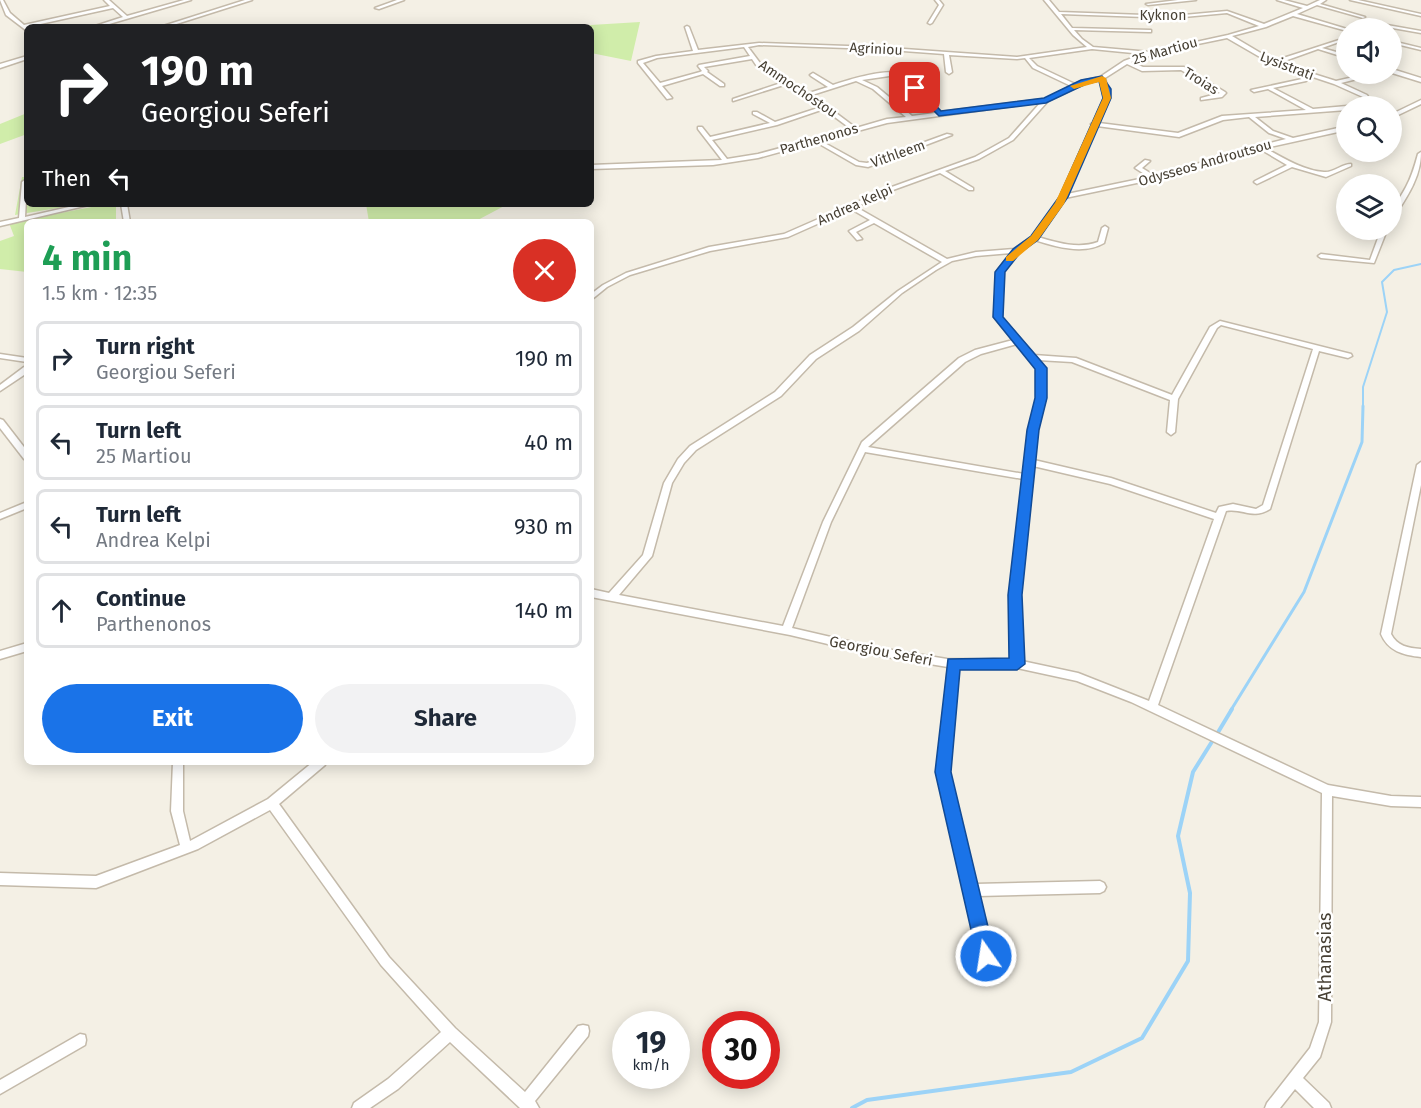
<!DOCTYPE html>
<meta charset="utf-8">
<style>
body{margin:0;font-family:"Fira Sans",sans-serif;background:#f2f2f3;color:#1f2937;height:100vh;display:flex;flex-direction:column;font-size:22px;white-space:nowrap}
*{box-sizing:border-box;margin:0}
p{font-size:20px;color:#747a83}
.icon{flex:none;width:33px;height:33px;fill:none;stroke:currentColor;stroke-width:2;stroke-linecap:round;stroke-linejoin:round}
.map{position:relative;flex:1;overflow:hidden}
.sheet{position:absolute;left:24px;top:219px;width:570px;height:546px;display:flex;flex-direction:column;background:#fff;border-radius:9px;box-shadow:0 3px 15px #0003}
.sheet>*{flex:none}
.guide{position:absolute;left:24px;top:24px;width:570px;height:183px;border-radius:9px;box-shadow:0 3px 15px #0003;background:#202124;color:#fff;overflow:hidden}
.buttons{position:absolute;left:1336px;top:18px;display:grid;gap:12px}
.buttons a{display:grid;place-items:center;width:66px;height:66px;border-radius:50%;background:#fff;box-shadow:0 3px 15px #0003;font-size:30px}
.speed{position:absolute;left:612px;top:1011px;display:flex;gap:12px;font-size:30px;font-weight:700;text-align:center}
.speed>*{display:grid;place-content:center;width:78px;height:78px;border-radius:50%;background:#fff;box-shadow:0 3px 15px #0003;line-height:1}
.speed small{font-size:15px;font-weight:400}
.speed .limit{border:9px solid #d22;background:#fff;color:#111}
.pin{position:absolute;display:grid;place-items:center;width:51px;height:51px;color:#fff;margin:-26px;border-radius:12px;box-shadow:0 3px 9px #0006}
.me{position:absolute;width:66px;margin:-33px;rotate:347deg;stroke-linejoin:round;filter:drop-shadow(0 0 4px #0008)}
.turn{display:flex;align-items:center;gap:21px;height:126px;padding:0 18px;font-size:27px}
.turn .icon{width:78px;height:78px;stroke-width:2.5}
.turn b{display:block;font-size:42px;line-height:51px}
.then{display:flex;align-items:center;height:57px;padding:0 18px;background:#0003;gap:12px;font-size:22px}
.round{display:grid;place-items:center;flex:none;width:63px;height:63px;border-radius:32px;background:#f2f2f3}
.overview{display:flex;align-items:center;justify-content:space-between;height:102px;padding:0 18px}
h1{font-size:36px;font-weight:700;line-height:45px;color:#1e9e55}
.primary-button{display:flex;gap:12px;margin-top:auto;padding:12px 18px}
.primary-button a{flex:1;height:69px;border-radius:36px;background:#1a73e8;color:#fff;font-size:24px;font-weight:700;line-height:69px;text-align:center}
.primary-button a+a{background:#f2f2f3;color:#1f2937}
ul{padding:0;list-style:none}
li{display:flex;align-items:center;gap:18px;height:75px;margin:0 12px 9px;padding:0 6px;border:3px solid #e0e1e3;border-radius:9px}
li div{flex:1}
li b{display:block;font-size:22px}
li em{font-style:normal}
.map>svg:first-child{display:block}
</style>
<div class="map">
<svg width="1421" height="1108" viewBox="0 0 1421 1108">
<rect width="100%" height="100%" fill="#f4f0e5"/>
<g fill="#d0edaa">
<path d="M640 22 631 61 591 53V27H456L574 26Z"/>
<path d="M27 113V134L0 144V124Z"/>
<path d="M22 177H27V204H82L15 215Z"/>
<path d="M107 204H116V222H27V272L0 269V241L14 236 9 223Z"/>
<path d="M366 204H508L474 222H369Z"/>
</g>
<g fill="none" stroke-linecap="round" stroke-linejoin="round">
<path stroke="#9cd3f7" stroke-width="2" d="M1363 407V387L1387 312 1382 282 1394 270 1421 264"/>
<path stroke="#9cd3f7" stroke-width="3" d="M1231 710 1304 592 1362 442 1363 406"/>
<g stroke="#9cd3f7" stroke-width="4">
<path d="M1217 734 1232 709"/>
<path d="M852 1108 867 1100 1071 1072 1142 1038 1188 961 1190 893 1178 836 1193 772 1213 740"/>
</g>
<g stroke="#c4baaa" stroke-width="3">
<g id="minor">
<path d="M0 0H3L10 13 24 25 110 6 104 0H109L127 16 184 0H191L99 27H92L123 17 113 8 27 27V31L6 15Z"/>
<path d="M245 0H252L167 27H160Z"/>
<path d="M397 0H404L379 9 375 8Z"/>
<path d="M935 0H939L943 5 932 23 930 24 928 23 939 5Z"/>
<path d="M1044 0H1049L1059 12 1173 16 1227 11 1264 24 1303 8 1277 0H1284L1307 6 1320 0H1326L1320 4 1365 17 1363 18 1317 5 1297 14 1347 29V31L1293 16 1266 27 1232 36 1274 61 1339 40V42L1322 48 1347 55V58L1318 49 1279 63 1336 81 1367 74H1373V75L1341 83 1367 95 1369 98 1363 105 1351 106V105L1359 103 1363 97 1334 84 1313 77 1306 81 1273 88 1313 109 1347 106V110L1255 117 1273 131 1293 138 1347 126V130L1265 148C1282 157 1304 171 1324 172 1333 173 1342 164 1351 164V166L1326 177 1292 167 1257 184 1254 182 1255 181 1287 165 1260 149 1156 179 1065 198 1038 237C1057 243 1079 249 1098 242L1102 228 1105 226 1108 228 1104 243C1084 255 1056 247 1035 240L1018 252 1003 271 1002 317 1034 355 1076 358 1172 395 1210 327 1220 321 1351 354 1352 356 1348 358 1319 351 1270 509C1253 520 1243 508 1226 511L1158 705 1328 785 1391 796 1421 797V807L1391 806 1332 796 1331 1022 1320 1057 1303 1078 1329 1103 1331 1108H1314L1295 1089 1280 1108H1265L1267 1103 1310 1048 1319 1022 1322 793 1131 702 1077 681 1017 668 958 667 948 773 975 884 1100 881 1104 883 1106 887 1104 891 1100 893 978 896 997 977 995 981 991 983 987 981 985 977 938 773 948 667 874 655 790 635 591 597V589L609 593 643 555 664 483 678 459 690 446 775 392 810 355 853 327 898 291 942 262 874 223 856 232 862 239 857 240 849 231 870 220 851 209 788 237 710 251 630 275 607 287 591 300V294L603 285 626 273 709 247 784 234 889 188 975 157 1009 138 1041 102 887 123 821 141 859 162 867 163 947 134 952 135 868 167 856 165 816 142 758 158 713 165 591 169V165L722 160 698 129V127H702L710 137 770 123 753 114V112H757L775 122 821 107 787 84 733 101V99L784 82 756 65 752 59 704 67 708 71 707 72 724 84V86H720L703 74 662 86 672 98 667 99 638 63V61L656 56 693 51 685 27 687 26 689 27 698 50 759 43 876 47 1017 57 1087 47 1073 35ZM1227 13 1259 26 1228 35 1150 52 1093 47 1082 39 1074 30 1149 32H1151V30L1072 28 1061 14 1173 18ZM1227 38 1272 64 1308 76 1302 79 1251 90 1254 92 1268 89 1306 110 1222 116 1178 133 1099 123 1110 98 1105 78 1127 64 1142 71 1181 70 1220 93 1201 98V100L1222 97 1226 93 1225 92 1184 67H1143L1131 62 1164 51ZM759 45 876 49 944 54 946 72 949 74 952 72 949 55 1017 59 1025 58 1033 68 1071 86 1045 99 940 112 904 74C886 68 851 79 833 85L813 73 810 75 811 76 828 87 809 93 760 63 748 47ZM744 47 750 56 699 65 698 66 702 71 700 72 660 83 643 63 657 58ZM1092 49 1143 54 1124 61 1100 77 1082 81 1075 84 1037 66 1029 58ZM896 75 900 76 935 113 912 116 877 87 862 80ZM1100 80 1104 98 1093 123 1091 124 1092 125 1060 197 1032 237 1014 249 976 252 947 259 856 207 893 190 940 173 969 190H973V188L945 171 979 159 1013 140 1048 101 1086 83ZM856 81 873 89 906 117 887 119 856 128 812 95ZM824 109 851 129 758 154 727 159 712 140 777 125ZM1249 117 1269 133 1286 139 1258 146 1155 176 1142 168 1150 161 1145 160 1135 168 1149 177 1067 194 1097 126 1179 137 1223 120ZM1011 253 997 271 994 317 1013 340 975 350 959 358 862 442 823 522 783 626 619 595 652 556 672 483 684 463 696 450 781 396 816 359 859 331 902 293 936 270 952 261 976 256ZM1221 325 1313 349 1263 505 1256 509 1233 504 1219 507 1216 513 1111 478 1034 460 1037 430 1045 397V368L1038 360 1072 362 1170 400 1167 432 1171 435 1175 432 1178 399 1217 328ZM1017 344 1037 368V397L1029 430 1024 474 868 447 965 362 981 354ZM865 452 1023 479 1010 595 1012 660 947 659 874 647 792 628 831 522ZM1033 466 1110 484 1214 519 1149 701 1078 673 1022 661 1020 595Z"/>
<path d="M1178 0H1196L1148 5 1146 4Z"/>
<path d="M1350 0H1358L1421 14V16Z"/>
<path d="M1387 25 1421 31V33L1387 27Z"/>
<path d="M1392 41 1421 48V50L1392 43Z"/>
<path d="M27 56V59L0 68V64Z"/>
<path d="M1392 69 1421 78V82L1392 73Z"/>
<path d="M1421 100V104L1392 118V114Z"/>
<path d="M1421 152C1421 177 1407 197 1394 217L1392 218C1392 207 1401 197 1406 187 1412 176 1415 165 1418 154Z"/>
<path d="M25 180 27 181 25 217 82 204H93L0 226V222L19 218 22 182Z"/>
<path d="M121 204H127L130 222H124Z"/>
<path d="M1381 230H1387L1374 263 1321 258 1318 256 1321 254 1370 260Z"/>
<path d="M0 354 27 358V362L0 358Z"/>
<path d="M24 367H27V373L0 391V385Z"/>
<path d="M0 419 3 420 27 451V460L24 459 0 428Z"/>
<path d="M1421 462V485L1391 634C1397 646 1408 648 1421 649V657C1403 655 1388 651 1381 634L1417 465Z"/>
<path d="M27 502V508L0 519V513Z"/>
<path d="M27 643V651L0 659V651Z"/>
<path d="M173 762H183V811L190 841 268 799 313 762H326L325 765 279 804 389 957 455 1028 525 1092 578 1026 583 1025 588 1026 589 1031 588 1036 535 1101 539 1108H520L450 1042 398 1089 370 1108H352L354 1103 388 1079 441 1032 381 965 270 810 198 849 96 888 0 885V873L96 876 180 845 171 811Z"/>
<path d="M80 1034 85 1035 86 1040 85 1045 0 1094V1080Z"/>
</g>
</g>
<use href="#minor" fill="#fff" fill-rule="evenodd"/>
</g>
<path fill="#1a73e8" stroke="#114b97" stroke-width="1.5" d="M1102 76 1111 89V98L1068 197 1038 240 1020 253 1005 272 1003 317 1047 368V398L1039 430 1022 595 1025 664 1017 670H960L951 772 995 956 993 962 986 965 979 962 977 956 935 772 948 659 1009 658 1008 595 1027 430 1035 398V369L993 317 995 272 1013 249 1031 236 1059 197 1103 98 1099 81 1086 84 1046 103 939 116 911 88 918 86 941 111 1044 98 1081 80Z"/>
<path fill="#f59e0b" d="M1102 76 1106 78 1111 98 1064 204 1038 240 1013 261H1006V257L1031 236 1055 203 1103 98 1099 82 1074 89 1070 86Z"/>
<g text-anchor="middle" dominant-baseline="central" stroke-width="5" stroke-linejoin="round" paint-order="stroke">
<g font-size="14" fill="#474034" stroke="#fff">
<text x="1163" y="15">Kyknon</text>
<text transform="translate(876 49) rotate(3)">Agriniou</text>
<text transform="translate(1165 51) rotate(-16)">25 Martiou</text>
<text transform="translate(1287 66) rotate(21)">Lysistrati</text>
<text transform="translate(1201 81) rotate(32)">Troias</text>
<text transform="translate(798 89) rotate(34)">Ammochostou</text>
<text transform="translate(819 139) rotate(-16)">Parthenonos</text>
<text transform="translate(898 154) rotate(-20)">Vithleem</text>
<text transform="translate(1205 163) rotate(-16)">Odysseos Androutsou</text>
<text transform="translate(855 205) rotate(-24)">Andrea Kelpi</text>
</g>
<g font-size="15" fill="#474034" stroke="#fff">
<text transform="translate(881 651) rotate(11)">Georgiou Seferi</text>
</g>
<g font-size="18" fill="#474034" stroke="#fff">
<text transform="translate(1325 957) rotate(-90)">Athanasias</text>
</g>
</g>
</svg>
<div class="buttons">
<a><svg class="icon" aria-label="sound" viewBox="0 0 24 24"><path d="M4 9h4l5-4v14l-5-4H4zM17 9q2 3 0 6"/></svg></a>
<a><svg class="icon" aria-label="search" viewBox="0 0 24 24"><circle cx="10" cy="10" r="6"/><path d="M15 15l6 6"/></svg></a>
<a><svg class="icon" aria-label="layers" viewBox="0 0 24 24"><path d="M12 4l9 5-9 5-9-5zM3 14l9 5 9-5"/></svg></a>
</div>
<div class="speed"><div>19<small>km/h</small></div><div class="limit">30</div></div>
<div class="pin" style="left:915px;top:88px;background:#d93025"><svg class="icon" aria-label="arrive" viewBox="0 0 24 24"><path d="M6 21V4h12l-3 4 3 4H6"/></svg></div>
<svg class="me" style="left:986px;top:956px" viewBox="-20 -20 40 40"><circle r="17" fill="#1a73e8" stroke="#fff" stroke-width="3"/><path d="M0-11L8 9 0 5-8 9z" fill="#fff"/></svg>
<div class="guide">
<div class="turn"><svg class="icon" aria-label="right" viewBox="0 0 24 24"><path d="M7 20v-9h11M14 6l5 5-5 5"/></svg><div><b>190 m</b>Georgiou Seferi</div></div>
<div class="then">Then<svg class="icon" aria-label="left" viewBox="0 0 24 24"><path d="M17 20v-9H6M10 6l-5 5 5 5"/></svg></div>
</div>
<section class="sheet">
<div class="overview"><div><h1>4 min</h1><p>1.5 km · 12:35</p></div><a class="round" style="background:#d93025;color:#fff"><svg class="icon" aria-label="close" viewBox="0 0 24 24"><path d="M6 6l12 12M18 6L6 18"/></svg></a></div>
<ul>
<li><svg class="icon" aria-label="right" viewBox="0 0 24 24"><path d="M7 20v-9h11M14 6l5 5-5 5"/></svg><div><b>Turn right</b><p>Georgiou Seferi</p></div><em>190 m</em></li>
<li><svg class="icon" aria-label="left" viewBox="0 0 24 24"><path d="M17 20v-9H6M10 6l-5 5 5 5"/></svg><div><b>Turn left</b><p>25 Martiou</p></div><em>40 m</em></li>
<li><svg class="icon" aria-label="left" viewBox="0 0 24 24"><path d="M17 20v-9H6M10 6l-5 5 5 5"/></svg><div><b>Turn left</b><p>Andrea Kelpi</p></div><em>930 m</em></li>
<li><svg class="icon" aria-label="ahead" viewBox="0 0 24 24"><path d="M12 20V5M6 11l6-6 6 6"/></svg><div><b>Continue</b><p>Parthenonos</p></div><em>140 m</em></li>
</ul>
<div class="primary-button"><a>Exit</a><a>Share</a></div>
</section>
</div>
